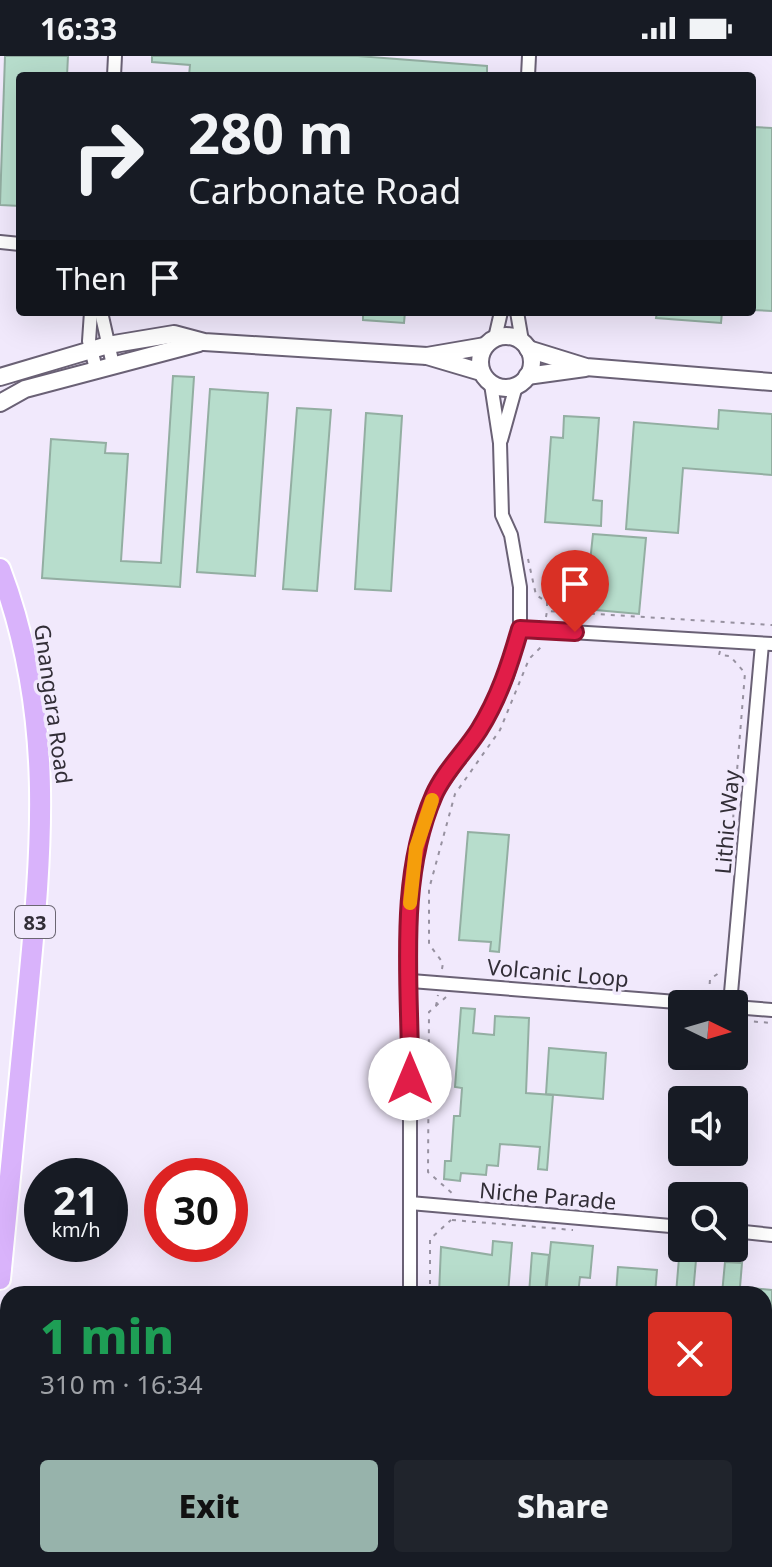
<!DOCTYPE html>
<meta charset="utf-8">
<style>
body{margin:0;font-family:"Noto Sans",sans-serif;background:#20242c;color:#f1f3f6;height:100vh;display:flex;flex-direction:column;font-size:30px;white-space:nowrap}
*{box-sizing:border-box;margin:0}
p{font-size:26px;color:#9ea1a6}
.icon{flex:none;width:44px;height:44px;fill:none;stroke:currentColor;stroke-width:2;stroke-linecap:round;stroke-linejoin:round}
.map{position:relative;flex:1;overflow:hidden}
.side{position:absolute;left:0px;top:1230px;width:772px;height:282px;display:flex;flex-direction:column;background:#171b24;border-radius:24px 24px 0 0;box-shadow:0 8px 32px #0002}
.side>*{flex:none}
.banner{position:absolute;left:16px;top:16px;width:740px;height:244px;border-radius:8px;box-shadow:0 8px 32px #0002;background:#171b24;color:#f1f3f6;overflow:hidden}
.needle{width:52px;rotate:95deg}
.buttons{position:absolute;left:668px;top:934px;display:grid;gap:16px}
.buttons a{display:grid;place-items:center;width:80px;height:80px;border-radius:8px;background:#171b24;box-shadow:0 8px 32px #0002;font-size:40px}
.speed{position:absolute;left:24px;top:1102px;display:flex;gap:16px;font-size:40px;font-weight:700;text-align:center}
.speed>*{display:grid;place-content:center;width:104px;height:104px;border-radius:50%;background:#171b24;box-shadow:0 8px 32px #0002;line-height:1}
.speed small{font-size:20px;font-weight:400}
.speed .limit{border:12px solid #d22;background:#fff;color:#111}
.pin{position:absolute;display:grid;place-items:center;width:68px;height:68px;color:#fff;margin:-82px -34px;border-radius:50% 50% 50% 0;rotate:-45deg;box-shadow:0 0 8px #0007}
.pin .icon{rotate:45deg}
.me{position:absolute;width:88px;margin:-44px;rotate:0deg;stroke-linejoin:round;filter:drop-shadow(0 0 6px #0008)}
.turn{display:flex;align-items:center;gap:28px;height:168px;padding:0 40px;font-size:36px}
.turn .icon{width:104px;height:104px;stroke-width:2.5}
.turn b{display:block;font-size:56px;line-height:68px}
.then{display:flex;align-items:center;height:76px;padding:0 40px;background:#0003;gap:16px;font-size:30px}
.round{display:grid;place-items:center;flex:none;width:84px;height:84px;border-radius:8px;background:#20242c}
.headline{display:flex;align-items:center;justify-content:space-between;height:136px;padding:0 40px}
h1{font-size:48px;font-weight:800;line-height:60px;color:#1e9e55}
.cta{display:flex;gap:16px;margin-top:auto;padding:16px 40px}
.cta a{flex:1;height:92px;border-radius:8px;background:#97b3ab;color:#111;font-size:32px;font-weight:800;line-height:92px;text-align:center}
.cta a+a{background:#20242c;color:#f1f3f6}
.status{display:flex;justify-content:space-between;align-items:center;height:56px;padding:0 40px;background:#171b24;direction:ltr}
.status svg{height:22px;fill:currentColor}
.map>svg:first-child{display:block}
</style>
<div class="status"><b>16:33</b><svg viewBox="0 0 49 12"><path d="M0 12V9h3v3zM5 12V6h3v6zM10 12V3h3v9zM15 12V0h3v12zM26 1h20v11H26zM47 4h2v5h-2z"/></svg></div>
<div class="map">
<svg width="772" height="1511" viewBox="0 0 772 1511">
<rect width="100%" height="100%" fill="#f1e9fc"/>
<g fill="#b7ddcc" stroke="#93aea2" stroke-width="2">
<path d="M5 0H68L67 20H20V150L0 149Z"/>
<path d="M152 0H358L487 10V20H189L190 9 152 6Z"/>
<path d="M752 71 772 72V255L752 254Z"/>
<path d="M363 256H405L404 267 363 264Z"/>
<path d="M657 256H722L721 267 656 262Z"/>
<path d="M173 320 194 321 180 531 42 522 51 383 106 387 105 397 128 398 121 505 161 507Z"/>
<path d="M210 333 268 337 255 520 197 516Z"/>
<path d="M297 352 331 354 317 535 283 533Z"/>
<path d="M719 354 772 358V419L683 412 678 477 626 473 634 366 718 373Z"/>
<path d="M366 357 402 360 391 535 355 533Z"/>
<path d="M564 360 599 362 593 444 602 445 601 470 545 466 551 381 563 382Z"/>
<path d="M593 478 646 482 639 558 585 553Z"/>
<path d="M468 776 509 779 499 896 490 895 491 886 459 884Z"/>
<path d="M461 952 475 953 473 977 494 979 495 960 529 962 526 1037 553 1039 547 1114 538 1113 540 1091 500 1088 498 1110 487 1109 486 1119 461 1117 460 1125 444 1123 445 1105H451L454 1060H460L462 1032 455 1031Z"/>
<path d="M549 992 606 997 603 1043 546 1038Z"/>
<path d="M493 1185 512 1187 508 1238H439L441 1191 492 1199Z"/>
<path d="M551 1186 593 1190 590 1222 580 1221 578 1238H546Z"/>
<path d="M532 1197 549 1199 545 1238H529Z"/>
<path d="M679 1202 696 1204 693 1238H676Z"/>
<path d="M725 1206 742 1207 740 1231 772 1234V1345L764 1344V1238H722Z"/>
<path d="M618 1211 657 1214 655 1238H616Z"/>
</g>
<g fill="none" stroke-linecap="round" stroke-linejoin="round">
<g stroke="#6a6175" stroke-width="16">
<g id="minor">
<path d="M114 20 115 0"/>
<path d="M528 20 529 0"/>
<path d="M0 186 20 188"/>
<path d="M91 256 89 285 96 313"/>
<path d="M101 256 113 309"/>
<path d="M517 256 522 285"/>
<path d="M495 282 501 256"/>
<path d="M501 384 516 330"/>
<path d="M520 573 772 588"/>
<path d="M411 925 702 948"/>
<path d="M730 948 762 588"/>
<path d="M734 951 772 954"/>
<path d="M410 1147 682 1171"/>
<path d="M734 1175 772 1179"/>
<path d="M410 1238V851L416 792 435 737 480 673 507 620 520 573V531L511 479 502 459 500 387 491 328"/>
<path d="M764 1445 772 1443"/>
<path d="M0 1501 17 1511"/>
<path d="M410 1504 412 1511"/>
<path d="M518 1511 544 1504"/>
</g>
</g>
<g stroke="#6a6175" stroke-width="20">
<g id="tertiary">
<circle cx="506" cy="306" r="26"/>
<path d="M528 293 586 311 772 326"/>
<path d="M427 300 485 290"/>
<path d="M527 320 585 312"/>
<path d="M0 321 108 289 174 278 204 286 427 300 481 316"/>
<path d="M0 347 25 333 199 287"/>
</g>
</g>
<g stroke="#fff" stroke-width="24">
<path id="primary" d="M0 513C57 663 41 802 26 957 17 1046 9 1135 0 1223"/>
</g>
<g stroke="#9791a0" stroke-width="2" stroke-dasharray="4 6" stroke-linecap="butt">
<path d="M528 503 536 539 547 546V554"/>
<path d="M546 561 547 555 772 569"/>
<path d="M720 595 719 599 730 600 745 617 732 776"/>
<path d="M442 913 443 907 429 888V833L455 738 500 674 529 603 544 588"/>
<path d="M709 938 710 923 719 917"/>
<path d="M446 941 429 956 428 1116 453 1138"/>
<path d="M436 950 438 939"/>
<path d="M734 964 772 967"/>
<path d="M452 1164 573 1174"/>
<path d="M430 1238V1183L451 1164"/>
<path d="M764 1431 772 1428"/>
<path d="M439 1504 448 1511"/>
<path d="M471 1511 497 1504"/>
</g>
<use href="#minor" stroke="#fff" stroke-width="12"/>
<use href="#tertiary" stroke="#fff" stroke-width="16"/>
<use href="#primary" stroke="#d9b3fb" stroke-width="20"/>
</g>
<g fill="none" stroke-linecap="round" stroke-linejoin="round">
<g stroke="#92132f" stroke-width="20">
<path id="route" d="M410 1023C411 931 396 826 434 739 444 716 465 696 479 674 499 642 510 608 520 573L575 576"/>
</g>
<use href="#route" stroke="#e11d48" stroke-width="14"/>
<path stroke="#f59e0b" stroke-width="14" d="M410 847 416 792 432 744"/>
</g>
<g text-anchor="middle" dominant-baseline="central" stroke-width="7" stroke-linejoin="round" paint-order="stroke">
<rect fill="#f1e9fc" stroke="#6b6672" stroke-width="2" x="15" y="850" width="40" height="32" rx="6"/>
<g font-size="20" font-weight="bold" fill="#322e37">
<text x="35" y="866">83</text>
</g>
<g font-size="22" fill="#322e37" stroke="#f1e9fc">
<text transform="translate(54 648) rotate(82)">Gnangara Road</text>
<text transform="translate(726 766) rotate(-85)">Lithic Way</text>
<text transform="translate(558 916) rotate(5)">Volcanic Loop</text>
<text transform="translate(548 1139) rotate(5)">Niche Parade</text>
</g>
</g>
</svg>
<div class="buttons">
<a><svg class="needle" viewBox="-14 -14 28 28"><path d="M0-13l5 13h-10z" fill="#e53935"/><path d="M0 13l5-13h-10z" fill="#9ea1a6"/></svg></a>
<a><svg class="icon" aria-label="sound" viewBox="0 0 24 24"><path d="M4 9h4l5-4v14l-5-4H4zM17 9q2 3 0 6"/></svg></a>
<a><svg class="icon" aria-label="search" viewBox="0 0 24 24"><circle cx="10" cy="10" r="6"/><path d="M15 15l6 6"/></svg></a>
</div>
<div class="speed"><div>21<small>km/h</small></div><div class="limit">30</div></div>
<div class="pin" style="left:575px;top:576px;background:#d93025"><svg class="icon" aria-label="arrive" viewBox="0 0 24 24"><path d="M6 21V4h12l-3 4 3 4H6"/></svg></div>
<svg class="me" style="left:410px;top:1023px" viewBox="-20 -20 40 40"><circle r="19" fill="#fff"/><path d="M0-13L10 11 0 6-10 11z" fill="#e11d48"/></svg>
<div class="banner">
<div class="turn"><svg class="icon" aria-label="right" viewBox="0 0 24 24"><path d="M7 20v-9h11M14 6l5 5-5 5"/></svg><div><b>280 m</b>Carbonate Road</div></div>
<div class="then">Then<svg class="icon" aria-label="arrive" viewBox="0 0 24 24"><path d="M6 21V4h12l-3 4 3 4H6"/></svg></div>
</div>
<section class="side">
<div class="headline"><div><h1>1 min</h1><p>310 m · 16:34</p></div><a class="round" style="background:#d93025;color:#fff"><svg class="icon" aria-label="close" viewBox="0 0 24 24"><path d="M6 6l12 12M18 6L6 18"/></svg></a></div>
<div class="cta"><a>Exit</a><a>Share</a></div>
</section>
</div>
